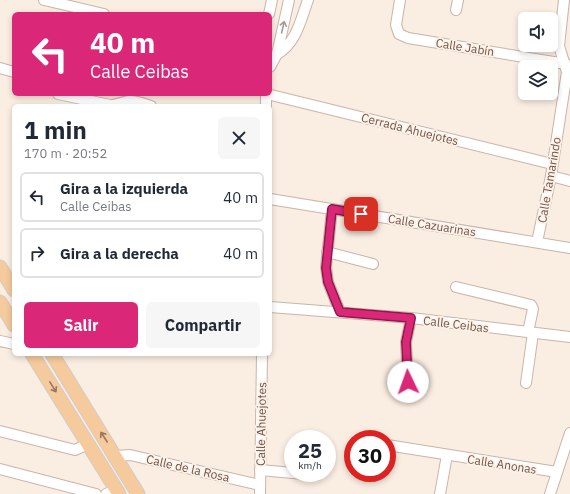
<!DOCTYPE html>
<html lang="es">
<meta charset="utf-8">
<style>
body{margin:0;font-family:"IBM Plex Sans",sans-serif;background:#f6f6f7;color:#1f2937;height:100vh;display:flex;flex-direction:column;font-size:15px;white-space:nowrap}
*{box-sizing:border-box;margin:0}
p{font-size:13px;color:#747a83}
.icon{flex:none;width:22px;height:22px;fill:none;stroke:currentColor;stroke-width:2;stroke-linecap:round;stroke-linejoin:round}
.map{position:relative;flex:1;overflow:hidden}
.details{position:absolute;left:12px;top:104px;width:260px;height:252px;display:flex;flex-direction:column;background:#fff;border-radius:6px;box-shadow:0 2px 6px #0003}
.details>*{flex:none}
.top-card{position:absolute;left:12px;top:12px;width:260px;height:84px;border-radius:6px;box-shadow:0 2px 6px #0003;background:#db2777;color:#fff;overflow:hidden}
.buttons{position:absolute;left:518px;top:12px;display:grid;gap:8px}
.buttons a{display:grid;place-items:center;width:40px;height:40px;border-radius:6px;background:#fff;box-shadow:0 2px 6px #0003;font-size:20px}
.speed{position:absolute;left:284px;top:430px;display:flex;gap:8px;font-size:20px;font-weight:700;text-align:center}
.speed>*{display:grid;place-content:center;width:52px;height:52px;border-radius:50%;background:#fff;box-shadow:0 2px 6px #0003;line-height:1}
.speed small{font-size:10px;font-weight:400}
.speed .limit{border:6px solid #d22;background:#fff;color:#111}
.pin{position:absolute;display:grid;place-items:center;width:34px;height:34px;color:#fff;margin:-17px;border-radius:8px;box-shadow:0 2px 6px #0006}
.me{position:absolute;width:44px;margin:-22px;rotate:357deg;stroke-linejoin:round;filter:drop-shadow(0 0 3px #0008)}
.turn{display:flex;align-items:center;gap:14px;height:84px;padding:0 12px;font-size:18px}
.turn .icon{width:52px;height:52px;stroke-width:2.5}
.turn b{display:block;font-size:28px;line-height:34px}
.round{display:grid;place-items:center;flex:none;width:42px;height:42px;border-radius:6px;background:#f6f6f7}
.head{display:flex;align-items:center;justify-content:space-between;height:68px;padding:0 12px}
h1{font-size:24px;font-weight:700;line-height:30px}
.cta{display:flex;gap:8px;margin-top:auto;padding:8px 12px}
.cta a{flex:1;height:46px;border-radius:6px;background:#db2777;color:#fff;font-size:16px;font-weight:700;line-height:46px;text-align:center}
.cta a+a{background:#f6f6f7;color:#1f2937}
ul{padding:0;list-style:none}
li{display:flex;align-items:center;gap:12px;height:50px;margin:0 8px 6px;padding:0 4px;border:2px solid #e0e1e3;border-radius:6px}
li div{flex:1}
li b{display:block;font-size:15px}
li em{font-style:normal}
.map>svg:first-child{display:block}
</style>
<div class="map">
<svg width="570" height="494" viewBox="0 0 570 494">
<rect width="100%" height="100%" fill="#faede1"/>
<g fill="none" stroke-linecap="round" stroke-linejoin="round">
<g stroke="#cab4a9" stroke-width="12">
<g id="minor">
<path d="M44 0 104 14"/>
<path d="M400 0 396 25 399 34 408 38 566 64"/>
<path d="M456 10 458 0"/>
<path d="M269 14 272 0"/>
<path d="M277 54C296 44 301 19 308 0"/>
<path d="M270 67 277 54 289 0"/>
<path d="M0 68 14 72"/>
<path d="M58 94 110 105C117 105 122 102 129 101 136 100 144 104 151 106"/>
<path d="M267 94 552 164"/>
<path d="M266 106V94"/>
<path d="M551 176 570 181"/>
<path d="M270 199 570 248"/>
<path d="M332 209 326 267 328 282 340 312"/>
<path d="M537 242 551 176 567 72 559 46 564 0"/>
<path d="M327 252 373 264"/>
<path d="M456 287 531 305 533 309 528 332"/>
<path d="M270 307 411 318 570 337"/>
<path d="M0 341 14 344"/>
<path d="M408 382 406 342 411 318"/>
<path d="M526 383 533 333"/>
<path d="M0 431 75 450 88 444"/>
<path d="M387 445 557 472"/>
<path d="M116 456 130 455 260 485"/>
<path d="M0 469 96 494"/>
<path d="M260 470 293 473"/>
<path d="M293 473 317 475"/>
<path d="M106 494 116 489"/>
<path d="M260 494 262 354"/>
<path d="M440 494 447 455"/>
<path d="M550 494 570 433"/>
</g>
</g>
<g stroke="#d4cbc9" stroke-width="15">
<g id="major">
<path d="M0 267 14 290"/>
<path d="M0 302 14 325"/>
<path d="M32 354 119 494"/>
<path d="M52 354 138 494"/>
</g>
</g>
<use href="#minor" stroke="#fff" stroke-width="10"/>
<use href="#major" stroke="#f5ca9d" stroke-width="13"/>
</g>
<defs><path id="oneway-shaft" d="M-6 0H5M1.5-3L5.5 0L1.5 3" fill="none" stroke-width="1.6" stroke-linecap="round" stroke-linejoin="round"/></defs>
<use stroke="#a99892" href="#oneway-shaft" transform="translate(283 27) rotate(-77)"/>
<g stroke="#987763">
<use href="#oneway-shaft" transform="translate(53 387) rotate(58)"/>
<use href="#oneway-shaft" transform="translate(104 437) rotate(-123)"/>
</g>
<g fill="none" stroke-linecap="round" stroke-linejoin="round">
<g stroke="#8e194d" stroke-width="10">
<path id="route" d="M361 214 332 209 326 268 328 282 340 312 411 318 406 342 408 382"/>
</g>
<use href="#route" stroke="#db2777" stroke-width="7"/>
</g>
<g text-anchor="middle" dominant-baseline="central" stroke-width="3.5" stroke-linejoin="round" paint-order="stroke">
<g font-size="12" fill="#70534a" stroke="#fef2e7">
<text transform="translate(465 47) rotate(9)">Calle Jabín</text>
<text transform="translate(410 129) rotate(14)">Cerrada Ahuejotes</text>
<text transform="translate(549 180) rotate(-80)">Calle Tamarindo</text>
<text transform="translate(432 225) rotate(9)">Calle Cazuarinas</text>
<text transform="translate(456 324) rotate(7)">Calle Ceibas</text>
<text transform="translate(261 424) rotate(-89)">Calle Ahuejotes</text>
<text transform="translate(502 464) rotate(9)">Calle Anonas</text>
<text transform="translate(188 468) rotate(13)">Calle de la Rosa</text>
</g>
</g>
</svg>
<div class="buttons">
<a><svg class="icon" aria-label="sound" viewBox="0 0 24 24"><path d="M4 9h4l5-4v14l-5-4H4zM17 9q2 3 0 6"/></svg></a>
<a><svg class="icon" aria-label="layers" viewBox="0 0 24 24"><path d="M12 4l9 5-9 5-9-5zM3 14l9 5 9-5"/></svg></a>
</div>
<div class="speed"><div>25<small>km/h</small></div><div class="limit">30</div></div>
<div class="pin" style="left:361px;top:214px;background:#d93025"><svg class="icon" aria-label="arrive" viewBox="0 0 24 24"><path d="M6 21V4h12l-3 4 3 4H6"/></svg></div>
<svg class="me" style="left:408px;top:382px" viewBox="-20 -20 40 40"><circle r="19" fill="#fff"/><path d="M0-13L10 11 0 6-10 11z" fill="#db2777"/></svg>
<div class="top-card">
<div class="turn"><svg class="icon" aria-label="left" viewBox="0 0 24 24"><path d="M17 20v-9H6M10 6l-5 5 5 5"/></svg><div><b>40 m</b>Calle Ceibas</div></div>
</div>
<section class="details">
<div class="head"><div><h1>1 min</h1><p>170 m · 20:52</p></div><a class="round"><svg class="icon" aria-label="close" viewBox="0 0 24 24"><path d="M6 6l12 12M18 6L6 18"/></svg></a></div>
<ul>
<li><svg class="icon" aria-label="left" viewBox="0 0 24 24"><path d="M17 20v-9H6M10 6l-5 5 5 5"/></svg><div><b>Gira a la izquierda</b><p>Calle Ceibas</p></div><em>40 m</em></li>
<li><svg class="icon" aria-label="right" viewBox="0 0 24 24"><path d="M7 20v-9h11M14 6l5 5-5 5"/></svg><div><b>Gira a la derecha</b></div><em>40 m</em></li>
</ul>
<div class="cta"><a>Salir</a><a>Compartir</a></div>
</section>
</div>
